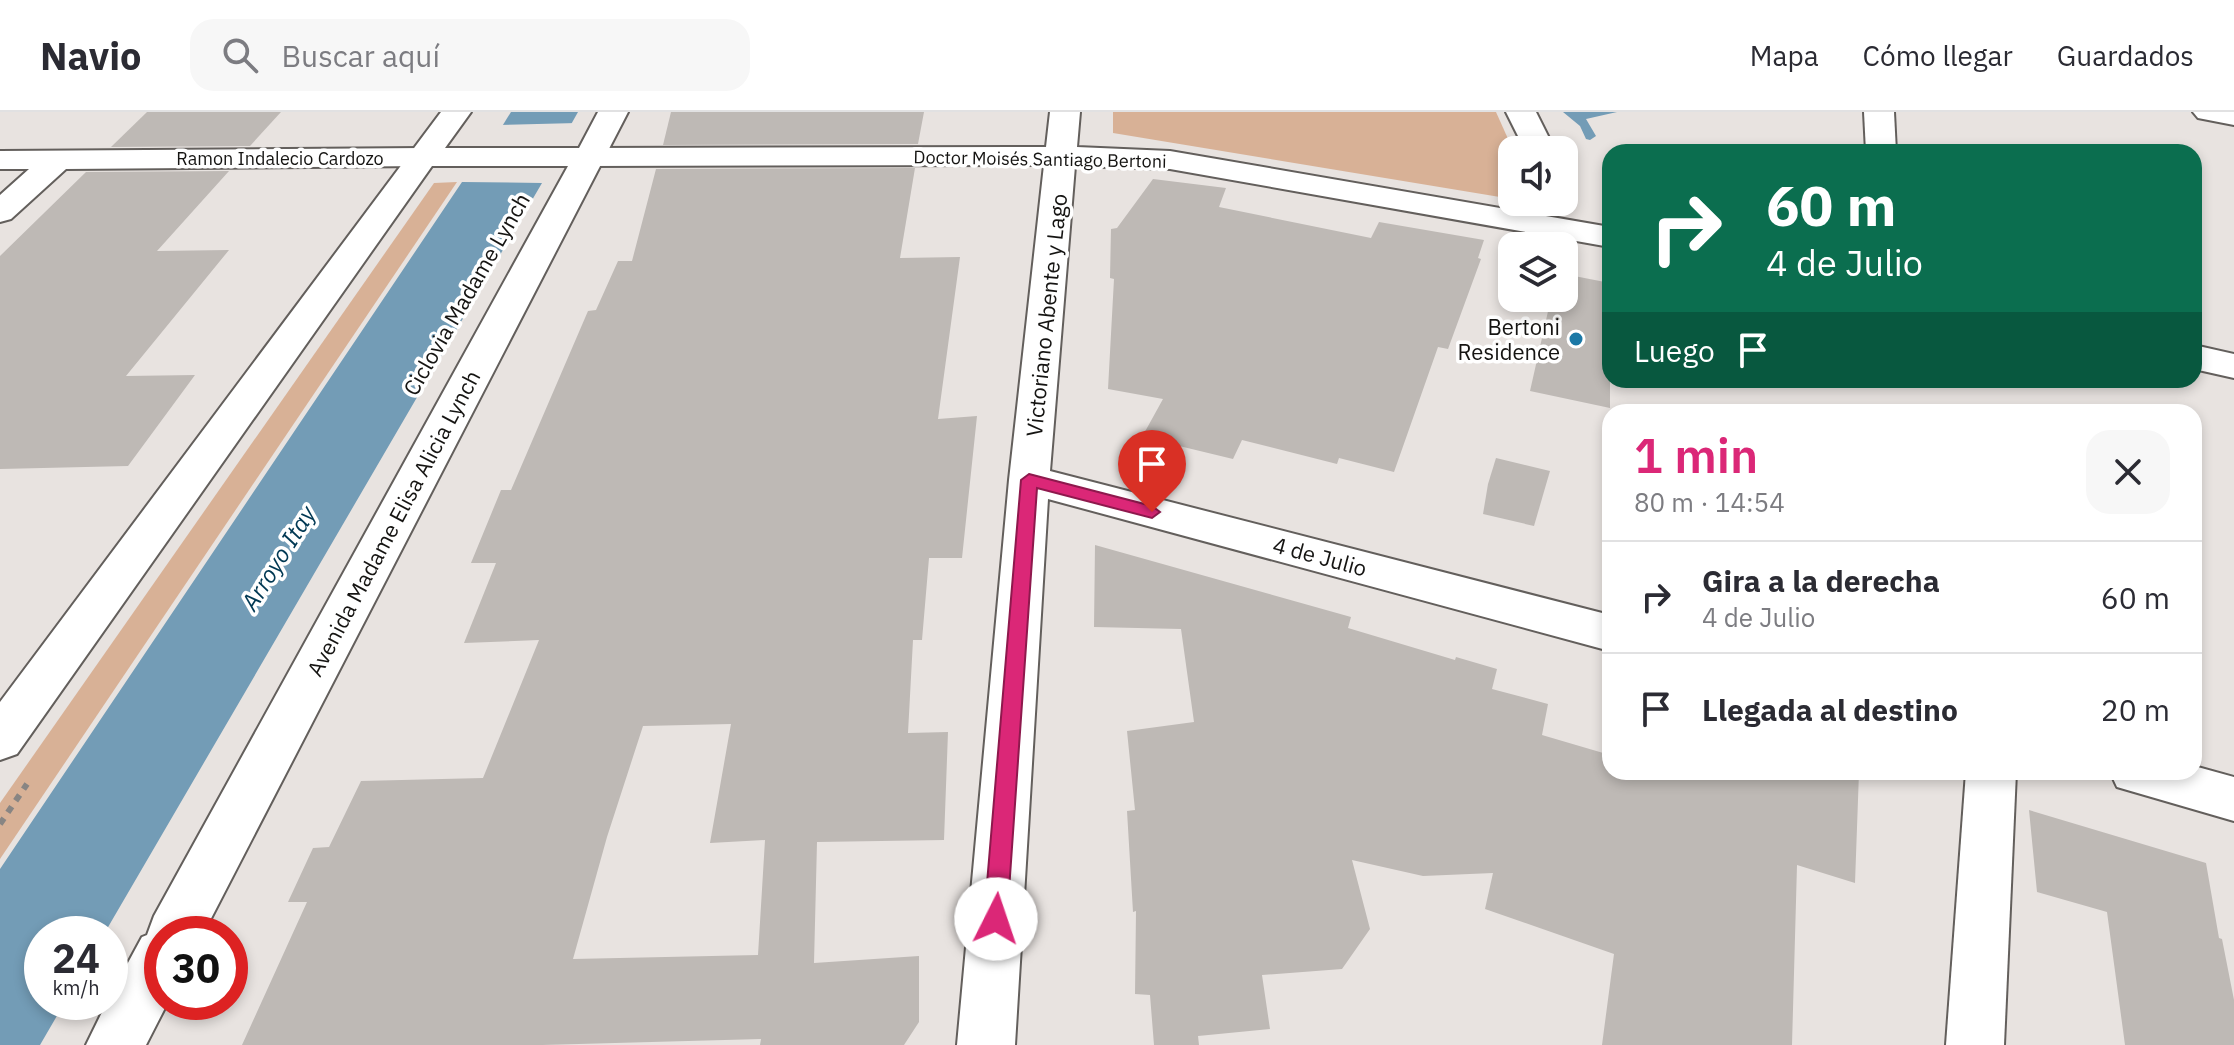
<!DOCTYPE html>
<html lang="es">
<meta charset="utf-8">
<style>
body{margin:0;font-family:"IBM Plex Sans",sans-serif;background:#f7f7f7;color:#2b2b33;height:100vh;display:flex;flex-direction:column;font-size:30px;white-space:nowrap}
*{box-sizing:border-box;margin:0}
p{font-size:26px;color:#7c7c81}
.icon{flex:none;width:44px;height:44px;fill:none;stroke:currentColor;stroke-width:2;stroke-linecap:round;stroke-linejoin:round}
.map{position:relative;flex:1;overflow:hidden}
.details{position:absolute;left:1602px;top:292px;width:600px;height:376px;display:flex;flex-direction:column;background:#fff;border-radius:24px;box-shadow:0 4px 12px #0003}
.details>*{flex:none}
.banner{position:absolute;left:1602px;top:32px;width:600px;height:244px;border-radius:24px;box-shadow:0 4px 12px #0003;background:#0b6e4f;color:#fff;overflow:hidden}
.buttons{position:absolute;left:1498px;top:24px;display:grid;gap:16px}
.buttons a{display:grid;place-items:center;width:80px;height:80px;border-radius:16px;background:#fff;box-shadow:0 4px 12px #0003;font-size:40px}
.speed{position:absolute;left:24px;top:804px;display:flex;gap:16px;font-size:40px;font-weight:700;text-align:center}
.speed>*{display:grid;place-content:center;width:104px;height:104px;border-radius:50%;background:#fff;box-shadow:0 4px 12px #0003;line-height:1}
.speed small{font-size:20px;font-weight:400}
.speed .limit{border:12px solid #d22;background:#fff;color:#111}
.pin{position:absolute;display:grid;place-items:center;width:68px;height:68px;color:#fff;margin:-82px -34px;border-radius:50% 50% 50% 0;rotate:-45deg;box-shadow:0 0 8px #0007}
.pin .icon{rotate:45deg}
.me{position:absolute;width:88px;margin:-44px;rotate:4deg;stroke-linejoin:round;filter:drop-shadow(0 0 6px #0008)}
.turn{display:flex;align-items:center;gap:28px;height:168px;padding:0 32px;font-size:36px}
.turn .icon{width:104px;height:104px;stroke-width:2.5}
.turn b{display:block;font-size:56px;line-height:68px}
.then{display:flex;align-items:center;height:76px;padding:0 32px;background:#0003;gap:16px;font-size:30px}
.round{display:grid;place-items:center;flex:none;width:84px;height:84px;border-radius:24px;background:#f7f7f7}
.head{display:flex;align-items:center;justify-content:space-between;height:136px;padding:0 32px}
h1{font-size:48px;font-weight:600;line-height:60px;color:#db2777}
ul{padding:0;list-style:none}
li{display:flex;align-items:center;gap:24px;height:112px;padding:0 32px;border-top:2px solid #e1e1e2}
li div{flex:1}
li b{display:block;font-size:30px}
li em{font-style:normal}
header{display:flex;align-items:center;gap:48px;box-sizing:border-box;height:112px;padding:0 40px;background:#fff;border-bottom:2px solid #e1e1e2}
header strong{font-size:38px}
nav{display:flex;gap:44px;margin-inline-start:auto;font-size:28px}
.search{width:560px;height:72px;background:#f7f7f7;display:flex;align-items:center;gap:20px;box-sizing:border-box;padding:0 28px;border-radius:24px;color:#7c7c81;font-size:30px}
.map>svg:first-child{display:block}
</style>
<header>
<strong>Navio</strong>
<div class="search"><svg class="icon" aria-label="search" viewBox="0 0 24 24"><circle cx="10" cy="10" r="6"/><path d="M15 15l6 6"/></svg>Buscar aquí</div>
<nav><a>Mapa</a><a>Cómo llegar</a><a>Guardados</a></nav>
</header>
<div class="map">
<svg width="2234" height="933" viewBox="0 0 2234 933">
<rect width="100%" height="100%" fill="#e8e3e0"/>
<g fill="#d8b196">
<path d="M1113 0H1496L1513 38 1512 87 1113 21Z"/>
<path d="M457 70 0 747V691L434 71Z"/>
</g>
<g fill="#739cb6">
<path d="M511 0H578L569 16H501Z"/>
<path d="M462 70 542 71 104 822H42V890H65L40 933H0V757Z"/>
</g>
<path fill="#e8e3e0" d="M577 11 569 20H500L497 16 498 13Z"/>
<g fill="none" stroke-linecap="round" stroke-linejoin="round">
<path fill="#739cb6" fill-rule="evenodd" d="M1563 0H1617L1586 7 1596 24 1590 28 1586 27 1580 14Z"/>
</g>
<g fill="#beb9b5" fill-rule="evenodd">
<path d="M147 0H281L250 34 111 35Z"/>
<path d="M671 0H924L918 32 663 33Z"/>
<path d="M915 56 900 146 960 145 938 307 977 304 962 446H929L922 528H913L908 621 948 620 944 728 817 730 814 851 919 844V910L904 933H760L761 927 542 933H242L307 790H288L313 736 329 735 361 669 483 666 539 528 464 531 496 451H471L501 378H511L588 199 596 198 618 149H632L656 57ZM731 612 710 731 765 728 758 843 573 847 607 725 643 614Z"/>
<path d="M229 59 157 139 229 138 126 264 195 263 128 354 0 357V144L86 60Z"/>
<path d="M1153 67 1226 76 1219 95 1371 126 1379 110 1484 128 1478 146 1481 147 1448 237 1438 235 1394 360 1339 346 1337 352 1242 328 1233 347 1142 325 1163 287 1108 277 1114 167 1110 166 1111 117 1117 116Z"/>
<path d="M1564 162 1610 171V296L1530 279 1551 186H1564Z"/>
<path d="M1496 346 1550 359 1534 414 1483 402 1488 372Z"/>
<path d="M1095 433 1351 505 1348 516 1455 548 1456 545 1497 557 1492 577 1548 592 1542 623 1610 643V660H1859L1855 771 1797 753 1792 933H1602L1614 842 1485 797 1493 761 1423 764 1352 748 1370 817 1342 857 1262 863 1270 917 1198 924 1199 933H1154L1150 883 1135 882 1136 799 1133 800 1127 699 1135 698 1127 619 1194 610 1181 517 1094 515Z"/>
<path d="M2029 698 2206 751 2219 826 2222 827 2234 888V933H2125L2107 800 2037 780Z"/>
</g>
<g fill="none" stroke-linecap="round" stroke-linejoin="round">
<g stroke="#635f5c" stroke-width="4">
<g id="minor">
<path d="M1050 0H1080L1077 35 1170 39 1610 115V135L1170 57 1075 54 1050 359 1610 503V539L1048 387 1015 933H957L1009 368 1044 53 588 54 577 51 573 45 577 39 588 36 1046 35Z"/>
<path d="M1506 0H1536L1555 38H1525Z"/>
<path d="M1864 0H1894L1896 40H1866Z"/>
<path d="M2193 0H2234V13L2198 6Z"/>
<path d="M423 36 434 39 438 45 434 51 423 54 66 57 11 107 0 110V83L29 57H0V39Z"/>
<path d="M2194 233 2234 242V266L2194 257Z"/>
<path d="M2194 654 2234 665V709L2117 675 2110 660H2194Z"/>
<path d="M1966 660H2016L2004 933H1946Z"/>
</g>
</g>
<g stroke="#635f5c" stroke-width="4">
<path id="highway" d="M441 0H471L445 36H579L598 0H628L203 822H162V890H168L146 933H86L107 890H110V884L142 825 147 823 154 804 568 54H432L17 642 0 648V590Z"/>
</g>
<path stroke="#888583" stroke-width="6" stroke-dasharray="7 7" stroke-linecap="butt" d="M0 712 27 672"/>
<use href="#minor" fill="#fff" fill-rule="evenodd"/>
<use href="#highway" fill="#fff" fill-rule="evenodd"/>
</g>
<path fill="#db2777" stroke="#8e194d" stroke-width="2" d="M1029 362 1152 394 1160 400 1152 406 1037 376 1007 807 1004 815 996 818 988 815 984 807 1021 368Z"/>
<circle fill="#1b78a6" stroke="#fff" stroke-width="3" cx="1576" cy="227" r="8"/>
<g text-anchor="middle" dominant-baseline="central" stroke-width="7" stroke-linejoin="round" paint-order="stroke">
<g font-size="18" fill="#151412" stroke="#fff">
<text x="280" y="46">Ramon Indalecio Cardozo</text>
<text transform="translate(1040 47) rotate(1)">Doctor Moisés Santiago Bertoni</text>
</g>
<g font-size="22" fill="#151412" stroke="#fff">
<text transform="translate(466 182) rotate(-60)">Ciclovia Madame Lynch</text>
<text transform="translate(1046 203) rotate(-84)">Victoriano Abente y Lago</text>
<text transform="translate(393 411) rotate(-62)">Avenida Madame Elisa Alicia Lynch</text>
<text transform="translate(1320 444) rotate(15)">4 de Julio</text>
</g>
<g font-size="22" fill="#151412" stroke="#fff" text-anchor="end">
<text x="1560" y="214">Bertoni<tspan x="1560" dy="25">Residence</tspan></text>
</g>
<g font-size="24" font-style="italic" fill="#003853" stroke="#fff">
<text transform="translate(278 446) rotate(-58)">Arroyo Itay</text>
</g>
</g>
</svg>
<div class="buttons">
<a><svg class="icon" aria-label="sound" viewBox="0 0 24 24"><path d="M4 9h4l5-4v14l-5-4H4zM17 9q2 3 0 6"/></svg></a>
<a><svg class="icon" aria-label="layers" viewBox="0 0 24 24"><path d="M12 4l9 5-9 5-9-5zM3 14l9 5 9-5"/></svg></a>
</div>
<div class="speed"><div>24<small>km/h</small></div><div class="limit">30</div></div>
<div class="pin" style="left:1152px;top:400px;background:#d93025"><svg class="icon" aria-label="arrive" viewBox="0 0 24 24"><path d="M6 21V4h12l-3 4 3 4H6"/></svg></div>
<svg class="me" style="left:996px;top:807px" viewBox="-20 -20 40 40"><circle r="19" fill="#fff"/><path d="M0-13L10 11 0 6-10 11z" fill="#db2777"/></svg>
<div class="banner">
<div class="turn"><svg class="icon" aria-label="right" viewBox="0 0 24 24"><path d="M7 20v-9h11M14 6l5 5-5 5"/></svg><div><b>60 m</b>4 de Julio</div></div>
<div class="then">Luego<svg class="icon" aria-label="arrive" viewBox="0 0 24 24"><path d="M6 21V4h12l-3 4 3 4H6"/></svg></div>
</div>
<section class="details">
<div class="head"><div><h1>1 min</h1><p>80 m · 14:54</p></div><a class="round"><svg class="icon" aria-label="close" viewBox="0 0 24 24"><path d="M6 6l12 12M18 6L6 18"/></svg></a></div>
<ul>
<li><svg class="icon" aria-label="right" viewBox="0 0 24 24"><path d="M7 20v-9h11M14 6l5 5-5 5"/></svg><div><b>Gira a la derecha</b><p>4 de Julio</p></div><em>60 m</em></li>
<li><svg class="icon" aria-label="arrive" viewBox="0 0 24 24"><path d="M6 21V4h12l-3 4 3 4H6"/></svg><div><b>Llegada al destino</b></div><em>20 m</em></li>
</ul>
</section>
</div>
